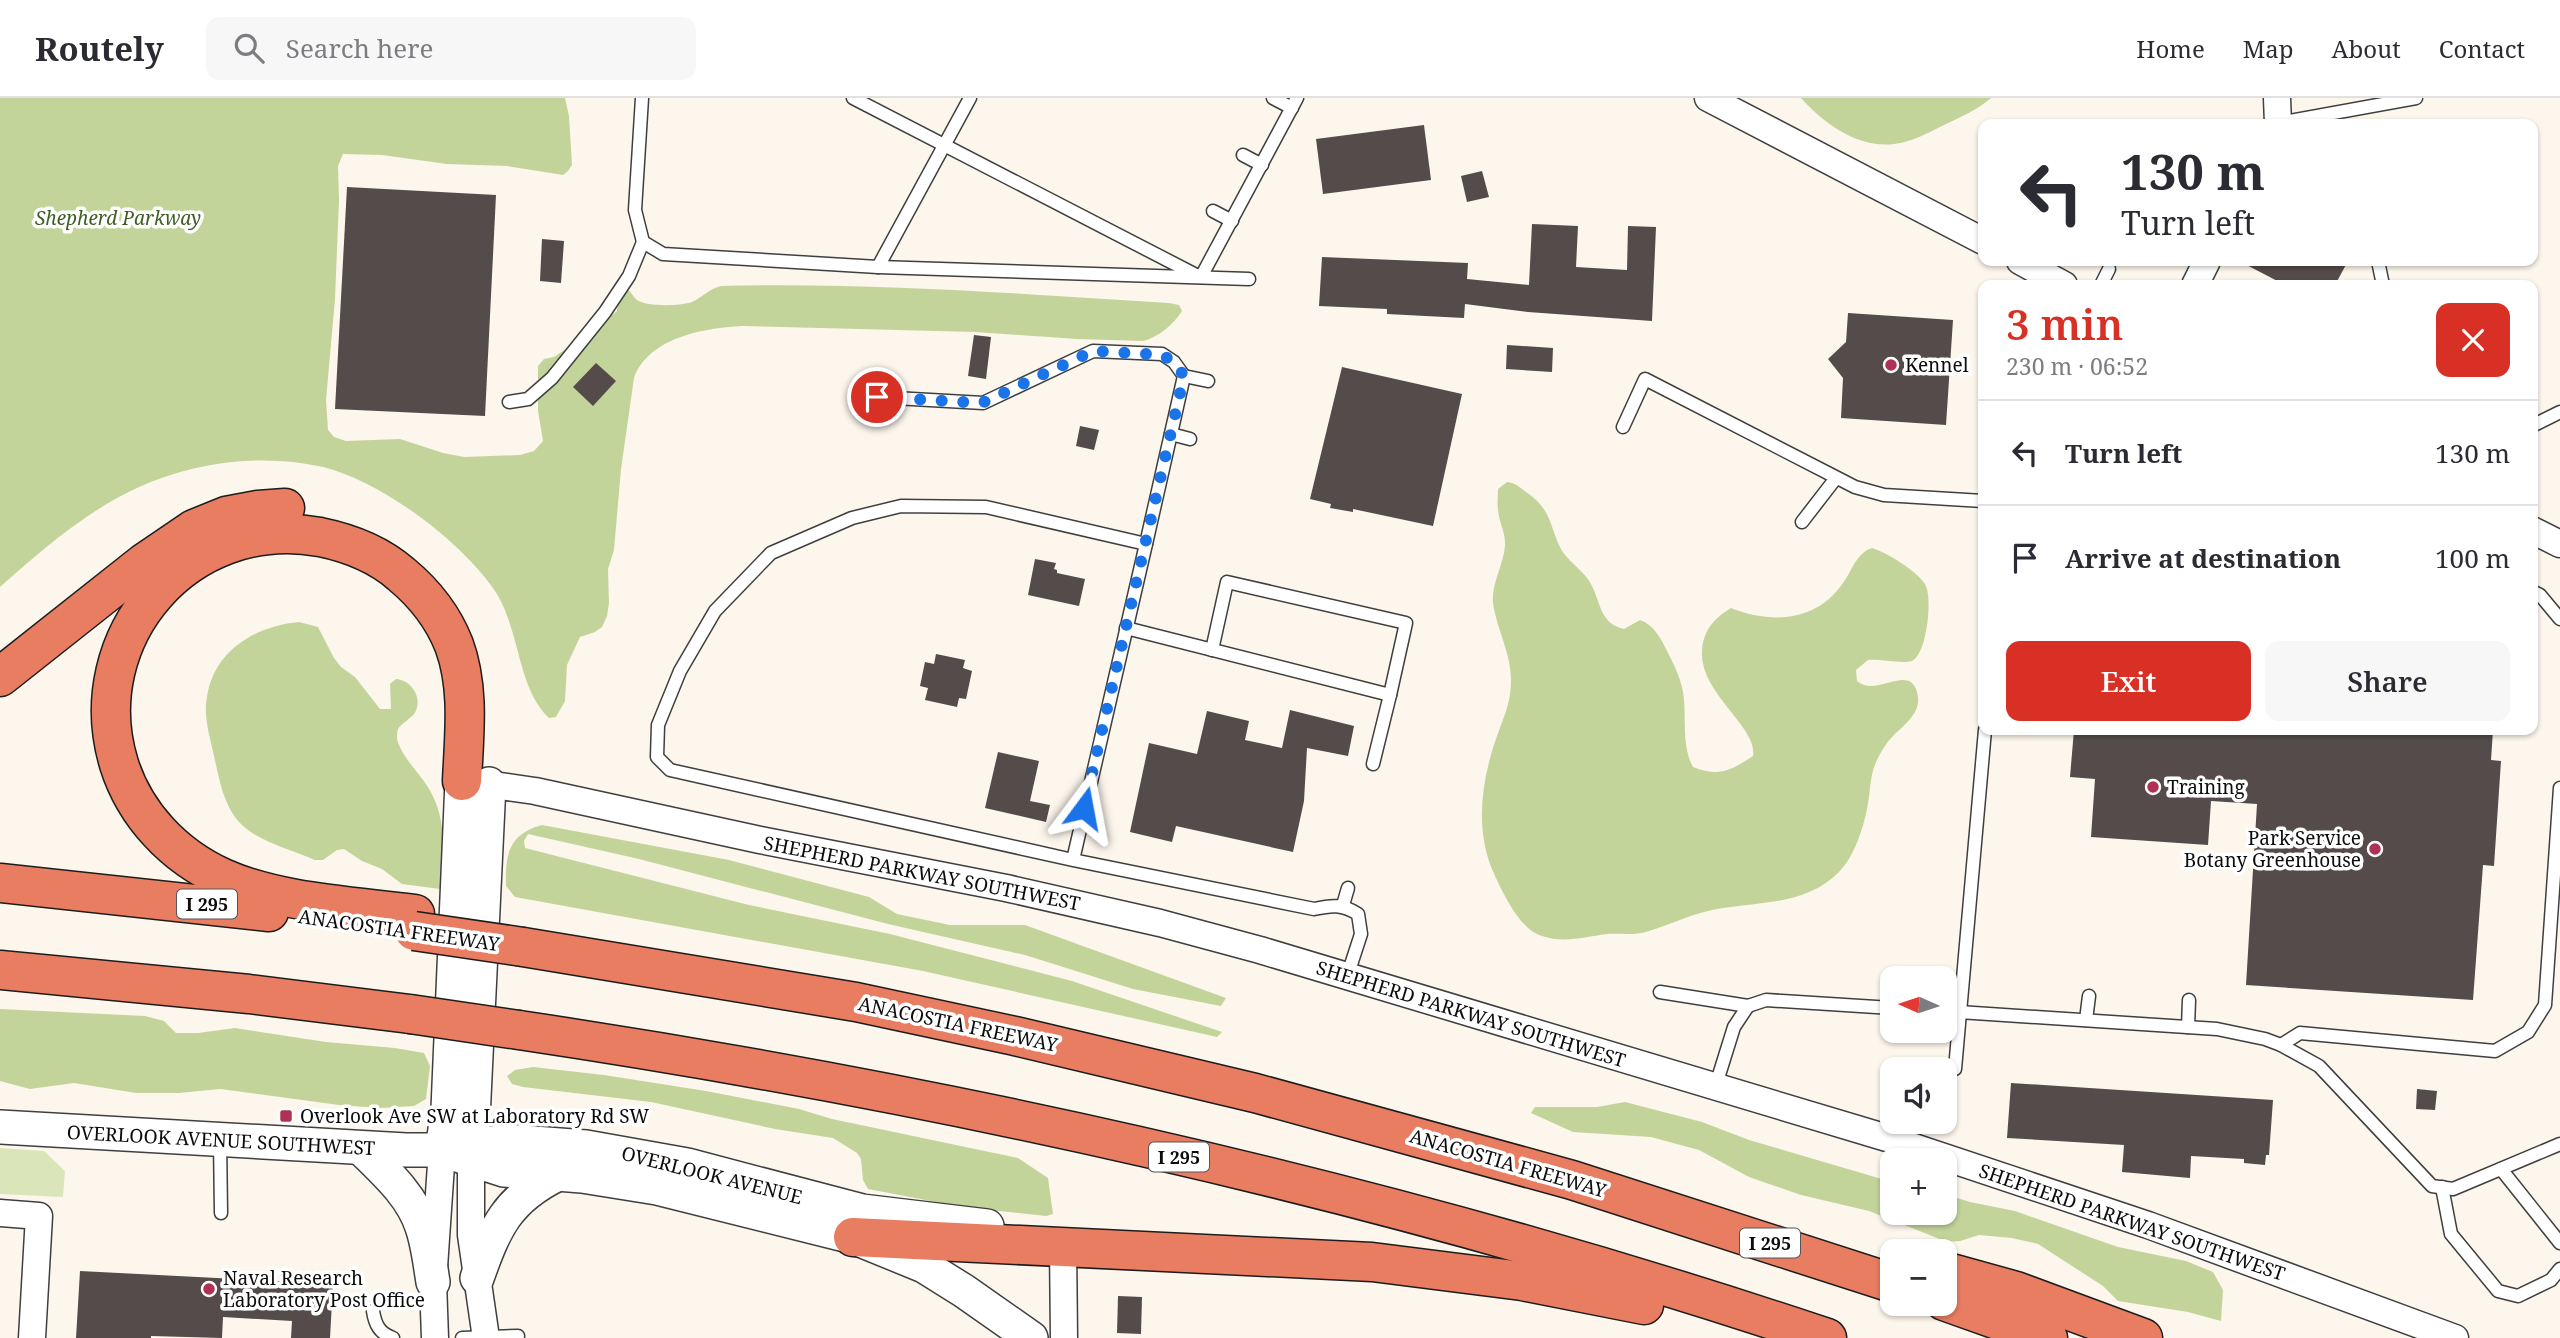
<!DOCTYPE html>
<meta charset="utf-8">
<style>
body{margin:0;font-family:"Noto Serif",serif;background:#f7f7f7;color:#2b2b33;height:100vh;display:flex;flex-direction:column;font-size:26px;white-space:nowrap}
*{box-sizing:border-box;margin:0}
p{font-size:23px;color:#7c7c81}
.icon{flex:none;width:38px;height:38px;fill:none;stroke:currentColor;stroke-width:2;stroke-linecap:round;stroke-linejoin:round}
.map{position:relative;flex:1;overflow:hidden}
.details{position:absolute;left:1978px;top:182px;width:560px;height:455px;display:flex;flex-direction:column;background:#fff;border-radius:14px;box-shadow:0 2px 5px #0004}
.details>*{flex:none}
.top-card{position:absolute;left:1978px;top:21px;width:560px;height:147px;border-radius:14px;box-shadow:0 2px 5px #0004;background:#fff;color:#2b2b33;overflow:hidden}
.needle{width:46px;rotate:273deg}
.tools{position:absolute;left:1880px;top:868px;display:grid;gap:14px}
.tools a{display:grid;place-items:center;width:77px;height:77px;border-radius:14px;background:#fff;box-shadow:0 2px 5px #0004;font-size:35px}
.pin{position:absolute;display:grid;place-items:center;width:60px;height:60px;color:#fff;margin:-30px;border:4px solid #fff;border-radius:50%;box-shadow:0 2px 7px #0007}
.me{position:absolute;width:77px;margin:-38px;rotate:13deg;stroke-linejoin:round;filter:drop-shadow(0 0 5px #0008)}
.turn{display:flex;align-items:center;gap:24px;height:147px;padding:0 28px;font-size:32px}
.turn .icon{width:91px;height:91px;stroke-width:2.5}
.turn b{display:block;font-size:49px;line-height:60px}
.round{display:grid;place-items:center;flex:none;width:74px;height:74px;border-radius:14px;background:#f7f7f7}
.head{display:flex;align-items:center;justify-content:space-between;height:119px;padding:0 28px}
h1{font-size:42px;font-weight:600;line-height:52px;color:#d93025}
.action{display:flex;gap:14px;margin-top:auto;padding:14px 28px}
.action a{flex:1;height:80px;border-radius:14px;background:#d93025;color:#fff;font-size:28px;font-weight:600;line-height:80px;text-align:center}
.action a+a{background:#f7f7f7;color:#2b2b33}
ul{padding:0;list-style:none}
li{display:flex;align-items:center;gap:21px;height:105px;padding:0 28px;border-top:2px solid #e1e1e2}
li div{flex:1}
li b{display:block;font-size:26px}
li em{font-style:normal}
header{display:flex;align-items:center;gap:42px;box-sizing:border-box;height:98px;padding:0 35px;background:#fff;border-bottom:2px solid #e1e1e2}
header strong{font-size:33px}
nav{display:flex;gap:38px;margin-inline-start:auto;font-size:24px}
.search{width:490px;height:63px;background:#f7f7f7;display:flex;align-items:center;gap:18px;box-sizing:border-box;padding:0 24px;border-radius:14px;color:#7c7c81;font-size:26px}
.map>svg:first-child{display:block}
</style>
<header>
<strong>Routely</strong>
<div class="search"><svg class="icon" aria-label="search" viewBox="0 0 24 24"><circle cx="10" cy="10" r="6"/><path d="M15 15l6 6"/></svg>Search here</div>
<nav><a>Home</a><a>Map</a><a>About</a><a>Contact</a></nav>
</header>
<div class="map">
<svg width="2560" height="1240" viewBox="0 0 2560 1240">
<rect width="100%" height="100%" fill="#fdf6ed"/>
<path fill="#dbe5ba" d="M0 1050 44 1053 65 1073 63 1099 0 1096Z"/>
<g fill="#c3d49b">
<path d="M0 0H565L569 18 572 67 568 73 563 77 507 68 447 66 382 57 343 56 338 68 339 102 335 201 326 302 328 332 334 339 346 343 400 341 443 355 464 359 520 357 534 353 543 343 538 313V268L544 261 554 259 576 244 598 224 611 218 617 213 619 193 626 190C631 193 633 199 637 202 646 209 682 208 692 204 703 199 709 191 721 188 870 184 1020 196 1169 205L1179 207 1182 213C1173 227 1159 239 1143 243L1077 241 975 234 742 228C705 230 649 239 634 280L621 371 614 452 608 471 609 505 607 518 602 529 595 534 580 539 567 567 565 603 556 619 549 620C515 588 521 525 490 486 455 439 380 383 323 369 262 355 193 364 137 390 85 414 42 452 0 489Z"/>
<path d="M1801 0H1991C1977 12 1961 19 1944 27 1928 35 1912 44 1894 46 1859 51 1823 25 1801 0Z"/>
<path d="M1507 384C1515 385 1520 389 1526 394 1553 412 1549 429 1562 453 1570 465 1585 474 1591 486 1601 504 1599 525 1624 531L1640 522C1652 526 1659 537 1665 549 1672 563 1680 577 1683 594 1687 618 1681 647 1693 669 1719 679 1730 673 1753 658 1758 629 1699 595 1702 553 1703 533 1714 520 1731 510 1774 527 1819 523 1845 482 1853 470 1857 455 1872 450 1886 454 1917 473 1925 486 1933 499 1927 556 1912 563 1903 566 1880 561 1868 562L1856 572 1857 583C1876 600 1909 565 1917 594 1923 614 1905 626 1893 638 1887 644 1882 652 1878 660 1869 677 1871 693 1867 711 1863 731 1854 759 1839 774 1802 811 1751 802 1704 814 1685 819 1668 827 1649 833 1635 838 1621 835 1607 836 1583 839 1563 846 1539 837 1519 829 1504 797 1495 778 1474 734 1481 683 1497 638 1504 618 1511 605 1511 582 1511 555 1497 532 1493 505 1491 487 1503 468 1505 448 1506 435 1499 425 1498 412 1497 405 1498 398 1498 391Z"/>
<path d="M299 524 318 529 334 560 341 569 355 579 380 611H391L390 586 396 581C412 582 424 601 414 616 410 621 402 625 398 631 397 633 397 639 397 641 401 657 417 673 426 686 448 718 444 755 440 791L402 786 382 771 362 763 344 751 337 752 323 762H315C290 751 257 744 238 723 223 705 219 680 214 658 210 639 203 618 207 599 214 552 256 528 299 524Z"/>
<path d="M542 727 729 762 869 799 897 816 950 827H1025L1226 900 1221 908 1133 891 1025 857 888 826 639 761 528 736 524 743 525 750 749 807 890 836 1072 883 1222 934 1217 939 923 873 515 799 506 788C505 756 509 736 542 727Z"/>
<path d="M0 911 145 918 164 923 176 935H198L235 930 326 944 395 950 424 955 430 968 426 1001 414 1008 380 1010 339 1007 220 991 179 995H136L74 985 30 991 0 983Z"/>
<path d="M533 969 604 977 706 993 799 1011 832 1021 1018 1060 1048 1080 1053 1116 1046 1118 962 1109 868 1091 863 1082 861 1061 857 1055 833 1040 775 1031 651 1004 523 989 512 986 507 978 515 972Z"/>
<path d="M1625 1004 1702 1024 1749 1042 1892 1084V1115H1944V1096L1970 1104 2015 1113 2118 1149 2186 1163 2213 1174 2223 1192 2221 1223 2188 1214 2118 1203 2103 1188 2038 1146 2012 1140 1979 1137 1960 1143 1947 1144 1869 1113 1801 1097 1749 1079 1699 1052 1651 1039 1573 1034 1531 1015 1535 1009H1597Z"/>
</g>
<g fill="#544b4a">
<path d="M1424 27 1431 82 1323 96 1316 41Z"/>
<path d="M1482 73 1489 99 1467 104 1461 78Z"/>
<path d="M347 89 496 97 485 318 335 311Z"/>
<path d="M1532 126 1578 128 1576 169 1627 172 1628 128 1656 129 1652 223 1528 214 1465 206 1464 220 1387 216V211L1319 208 1322 159 1468 165 1467 181 1529 187Z"/>
<path d="M542 141 564 143 561 185 540 183Z"/>
<path d="M2239 163H2348L2335 187H2285Z"/>
<path d="M1848 215 1953 222 1946 327 1841 320 1843 280 1828 261 1846 244Z"/>
<path d="M974 237 991 239 986 281 968 278Z"/>
<path d="M1507 247 1553 250 1552 274 1506 271Z"/>
<path d="M596 265 616 283 593 308 573 289Z"/>
<path d="M1342 269 1462 296 1433 428 1353 411V414L1330 410 1331 406 1310 401Z"/>
<path d="M1080 328 1099 332 1094 352 1076 348Z"/>
<path d="M1035 461 1056 465 1054 471 1057 472V475L1085 481 1079 508 1028 497Z"/>
<path d="M936 556 965 562 963 570 972 573 966 601 959 600 957 609 925 602 928 590 920 588 925 564 934 566Z"/>
<path d="M1290 612 1354 628 1348 658 1307 650 1304 703 1293 754 1176 728 1172 744 1130 734 1149 645 1197 656 1207 613 1249 623 1245 642 1282 650Z"/>
<path d="M2074 632H2493L2491 662 2501 663 2494 768 2483 767 2473 902 2246 887 2257 706 2211 703 2208 747 2091 739 2095 681 2070 679Z"/>
<path d="M998 654 1039 663 1030 703 1050 707 1046 724 985 710Z"/>
<path d="M2011 985 2273 1002 2269 1057H2266L2265 1067 2244 1065V1061L2191 1058 2190 1080 2122 1074 2124 1047 2007 1040Z"/>
<path d="M2417 991 2437 993 2435 1012 2416 1011Z"/>
<path d="M80 1173 333 1186 330 1240H291L292 1223 223 1219 222 1240 151 1238V1240H76Z"/>
<path d="M1118 1198 1142 1199 1141 1236 1117 1235Z"/>
</g>
<g fill="none" stroke-linecap="round" stroke-linejoin="round">
<g stroke="#3f3f3f" stroke-width="15">
<g id="service">
<path d="M642 0 635 112 643 144 663 156 878 169 1249 181"/>
<path d="M853 0 1198 178"/>
<path d="M1273 0 1292 10"/>
<path d="M2278 25 2416 0"/>
<path d="M1243 57 1262 67"/>
<path d="M1213 113 1232 123"/>
<path d="M2378 163 2383 187"/>
<path d="M878 169 970 0"/>
<path d="M1201 179 1297 0"/>
<path d="M2101 187 2109 171"/>
<path d="M1184 278 1208 283"/>
<path d="M877 299 983 305 1093 253 1162 256 1174 264 1184 278 1146 446"/>
<path d="M509 304 528 301 552 280 605 214 629 178 643 144"/>
<path d="M2532 328 2560 314"/>
<path d="M1623 329 1645 281 1855 389 1884 397 1983 403"/>
<path d="M1171 336 1190 341"/>
<path d="M1802 424 1836 380"/>
<path d="M2532 493 2540 497 2560 521"/>
<path d="M1126 530 1390 597 1373 666"/>
<path d="M1212 552 1227 484 1406 525 1390 597"/>
<path d="M1073 762 1146 446 986 409 901 408 852 420 771 455 715 513 680 573 658 627 657 659 670 672 1073 762 1314 811C1332 807 1342 806 1358 816L1361 836 1347 879"/>
<path d="M1343 807 1348 790"/>
<path d="M1660 894 1748 908 1766 902 1892 910"/>
<path d="M1944 913 2217 931 2265 941 2281 947 2319 968 2432 1088 2453 1091 2560 1046"/>
<path d="M2086 922 2089 898"/>
<path d="M2188 929 2189 902"/>
<path d="M2281 947 2300 935 2495 953 2528 934 2545 907 2560 690"/>
<path d="M1955 971 1985 632"/>
<path d="M1715 990 1734 929 1748 908"/>
<path d="M220 1042 221 1115"/>
<path d="M2501 1071 2560 1145"/>
<path d="M2442 1089 2451 1136 2498 1193 2518 1198 2551 1182 2560 1171"/>
<path d="M373 1213C375 1226 379 1235 393 1240"/>
<path d="M462 1240 518 1238"/>
</g>
</g>
<g stroke="#3f3f3f" stroke-width="29">
<g id="minor">
<path d="M1708 0 1983 143"/>
<path d="M2277 0 2278 26"/>
<path d="M2020 163 2064 187"/>
<path d="M2195 187 2207 163"/>
<path d="M2532 432 2560 446"/>
<path d="M471 684 535 693 760 742 1006 790 1160 825 1260 852 1887 1040 2148 1127 2455 1240"/>
<path d="M471 1062V1137L486 1240"/>
<path d="M0 1115 39 1118 32 1240"/>
<path d="M1063 1147 1064 1240"/>
<path d="M435 1240 433 1184 442 1052"/>
</g>
</g>
<g stroke="#3f3f3f" stroke-width="36">
<g id="tertiary">
<path d="M0 1029 406 1052H442L506 1043 586 1049 687 1067 862 1113 987 1128"/>
<path d="M361 1050C384 1073 412 1097 422 1129 428 1146 430 1166 433 1184"/>
<path d="M442 1052 448 1011 462 683"/>
<path d="M448 1054 504 1072 582 1078 657 1090 853 1139 924 1168 964 1193 1031 1240"/>
<path d="M471 1062 489 686"/>
<path d="M477 1180C495 1129 507 1101 558 1076"/>
</g>
</g>
<g stroke="#1d1d1d" stroke-width="41">
<g id="motorway">
<path d="M0 579 144 465 194 431 226 418 258 412 285 410"/>
<path d="M0 785 269 814"/>
<path d="M415 816C354 808 279 805 223 780 174 758 135 717 119 666 80 539 188 415 320 439 349 445 378 456 401 476 424 495 443 519 454 547 470 590 464 638 462 683"/>
<path d="M523 849 856 904 1015 938 1255 995 1572 1082 1892 1185"/>
<path d="M0 872 249 896 410 916"/>
<path d="M519 932C961 998 1403 1098 1827 1240"/>
<path d="M853 1139 1372 1164 1522 1183 1644 1207"/>
<path d="M1944 1173 2016 1193 2143 1240"/>
<path d="M1944 1203 2048 1240"/>
</g>
</g>
<use href="#service" stroke="#fff" stroke-width="12"/>
<use href="#minor" stroke="#fff" stroke-width="26"/>
<use href="#tertiary" stroke="#fff" stroke-width="33"/>
<use href="#motorway" stroke="#e87d61" stroke-width="38"/>
<g stroke="#1d1d1d" stroke-width="41" stroke-linecap="butt">
<g id="motorway-bridge">
<path d="M414 833 523 849"/>
<path d="M410 916 519 932"/>
</g>
</g>
<use href="#motorway-bridge" stroke="#e87d61" stroke-width="38"/>
</g>
<g fill="none" stroke-linecap="round" stroke-linejoin="round">
<path stroke="#1a73e8" stroke-width="12" stroke-dasharray="0 21.6" d="M877 299 982 305 1093 253 1162 257 1174 264 1184 278 1084 710"/>
</g>
<g fill="#b03156" stroke="#fff" stroke-width="2.5">
<circle cx="1891" cy="267" r="7"/>
<circle cx="2153" cy="689" r="7"/>
<circle cx="2375" cy="751" r="7"/>
<rect x="279" y="1011" width="14" height="14" rx="3.5"/>
<circle cx="209" cy="1191" r="7"/>
</g>
<g text-anchor="middle" dominant-baseline="central" stroke-width="7" stroke-linejoin="round" paint-order="stroke">
<g fill="#fff" stroke="#555" stroke-width="2">
<rect x="177" y="791.5" width="60" height="29" rx="5"/>
<rect x="1149" y="1044.5" width="60" height="29" rx="5"/>
<rect x="1740" y="1130.5" width="60" height="29" rx="5"/>
</g>
<g font-size="18" font-weight="bold" fill="#0c0c0c">
<text x="207" y="806">I 295</text>
<text x="1179" y="1059">I 295</text>
<text x="1770" y="1145">I 295</text>
</g>
<g font-size="19" font-style="italic" fill="#3e5e23" stroke="#fff">
<text x="118" y="120">Shepherd Parkway</text>
</g>
<g font-size="19" fill="#0c0c0c" stroke="#fff" text-anchor="start">
<text x="1905" y="267">Kennel</text>
<text x="2167" y="689">Training</text>
<text x="2361" y="740" text-anchor="end">Park Service<tspan x="2361" dy="22">Botany Greenhouse</tspan></text>
<text x="300" y="1018">Overlook Ave SW at Laboratory Rd SW</text>
<text x="223" y="1180">Naval Research<tspan x="223" dy="22">Laboratory Post Office</tspan></text>
</g>
<g font-size="19" fill="#0c0c0c" stroke="#fff">
<text transform="translate(922 775) rotate(11)">SHEPHERD PARKWAY SOUTHWEST</text>
<text transform="translate(399 832) rotate(8)">ANACOSTIA FREEWAY</text>
<text transform="translate(1471 916) rotate(17)">SHEPHERD PARKWAY SOUTHWEST</text>
<text transform="translate(958 926) rotate(12)">ANACOSTIA FREEWAY</text>
<text transform="translate(221 1042) rotate(3)">OVERLOOK AVENUE SOUTHWEST</text>
<text transform="translate(1508 1065) rotate(16)">ANACOSTIA FREEWAY</text>
<text transform="translate(712 1077) rotate(14)">OVERLOOK AVENUE</text>
<text transform="translate(2132 1124) rotate(19)">SHEPHERD PARKWAY SOUTHWEST</text>
</g>
</g>
</svg>
<div class="tools">
<a><svg class="needle" viewBox="-14 -14 28 28"><path d="M0-13l5 13h-10z" fill="#e53935"/><path d="M0 13l5-13h-10z" fill="#7c7c81"/></svg></a>
<a><svg class="icon" aria-label="sound" viewBox="0 0 24 24"><path d="M4 9h4l5-4v14l-5-4H4zM17 9q2 3 0 6"/></svg></a>
<a>+</a>
<a>−</a>
</div>
<div class="pin" style="left:877px;top:299px;background:#d93025"><svg class="icon" aria-label="arrive" viewBox="0 0 24 24"><path d="M6 21V4h12l-3 4 3 4H6"/></svg></div>
<svg class="me" style="left:1084px;top:710px" viewBox="-20 -20 40 40"><path d="M0-17L14 15 0 8-14 15z" fill="#1a73e8" stroke="#fff" stroke-width="4"/></svg>
<div class="top-card">
<div class="turn"><svg class="icon" aria-label="left" viewBox="0 0 24 24"><path d="M17 20v-9H6M10 6l-5 5 5 5"/></svg><div><b>130 m</b>Turn left</div></div>
</div>
<section class="details">
<div class="head"><div><h1>3 min</h1><p>230 m · 06:52</p></div><a class="round" style="background:#d93025;color:#fff"><svg class="icon" aria-label="close" viewBox="0 0 24 24"><path d="M6 6l12 12M18 6L6 18"/></svg></a></div>
<ul>
<li><svg class="icon" aria-label="left" viewBox="0 0 24 24"><path d="M17 20v-9H6M10 6l-5 5 5 5"/></svg><div><b>Turn left</b></div><em>130 m</em></li>
<li><svg class="icon" aria-label="arrive" viewBox="0 0 24 24"><path d="M6 21V4h12l-3 4 3 4H6"/></svg><div><b>Arrive at destination</b></div><em>100 m</em></li>
</ul>
<div class="action"><a>Exit</a><a>Share</a></div>
</section>
</div>
